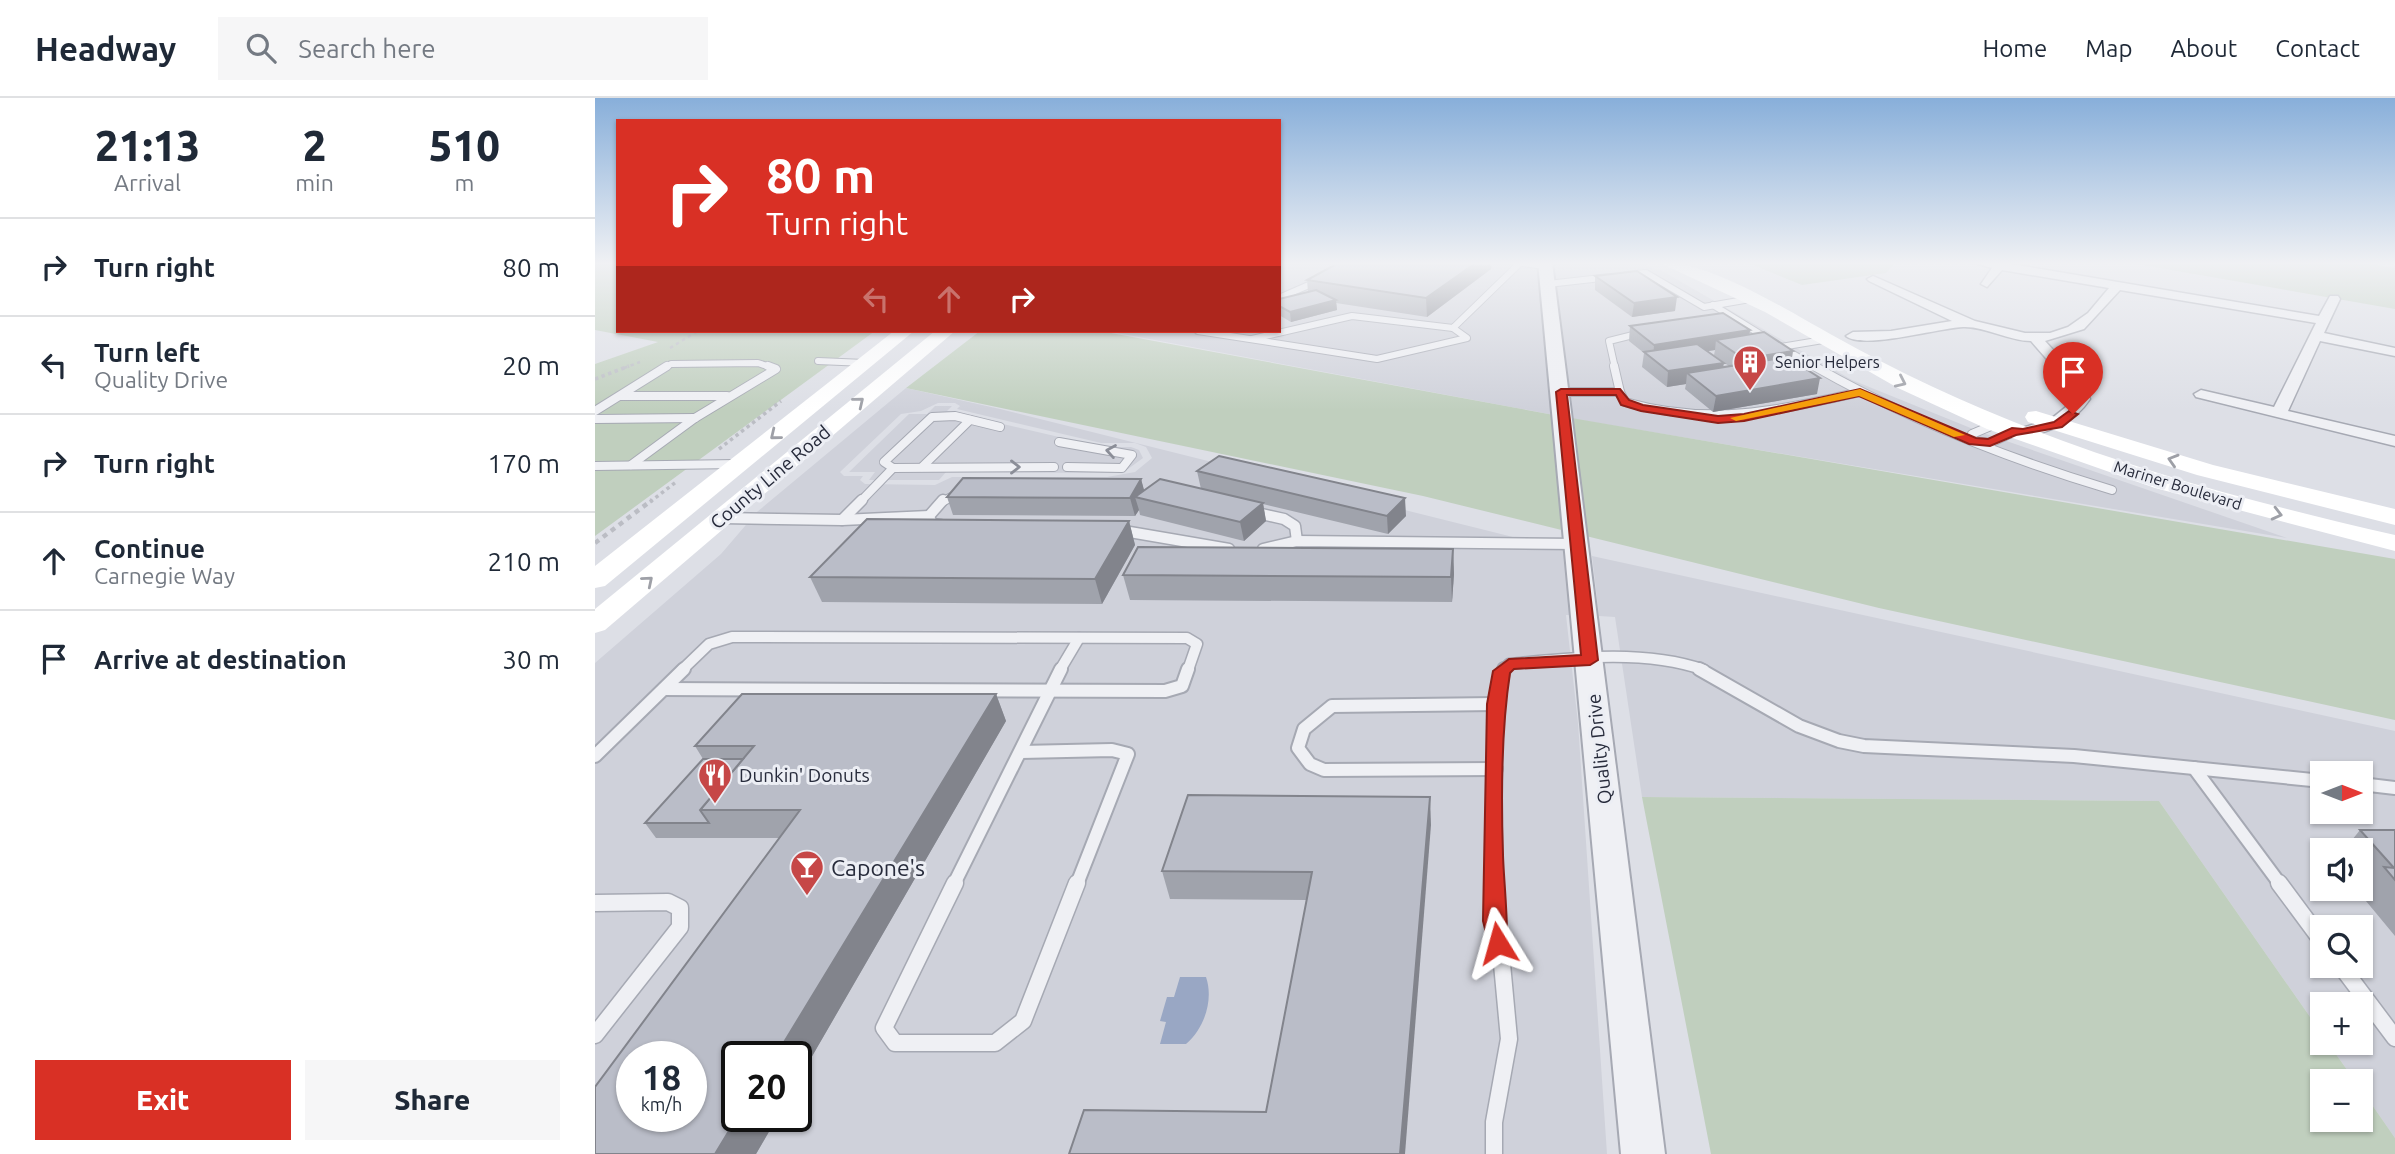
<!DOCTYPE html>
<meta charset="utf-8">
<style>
body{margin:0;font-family:Ubuntu,sans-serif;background:#f6f6f7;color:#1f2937;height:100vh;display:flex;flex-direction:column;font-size:26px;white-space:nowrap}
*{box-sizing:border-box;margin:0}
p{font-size:23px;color:#747a83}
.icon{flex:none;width:38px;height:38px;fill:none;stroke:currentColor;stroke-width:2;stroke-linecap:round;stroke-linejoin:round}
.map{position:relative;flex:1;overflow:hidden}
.panel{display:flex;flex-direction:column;background:#fff;width:595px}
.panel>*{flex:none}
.top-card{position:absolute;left:21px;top:21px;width:665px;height:214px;border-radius:0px;box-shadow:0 2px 5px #0004;background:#d93025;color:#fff;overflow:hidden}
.needle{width:46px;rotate:90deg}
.fabs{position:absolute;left:1715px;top:663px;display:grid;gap:14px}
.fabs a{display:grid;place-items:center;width:63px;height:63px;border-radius:0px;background:#fff;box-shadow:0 2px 5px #0004;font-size:35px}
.speed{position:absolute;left:21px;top:943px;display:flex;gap:14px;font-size:35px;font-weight:700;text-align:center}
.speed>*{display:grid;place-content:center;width:91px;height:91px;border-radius:50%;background:#fff;box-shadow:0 2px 5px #0004;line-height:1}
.speed small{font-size:18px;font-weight:400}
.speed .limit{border:4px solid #111;border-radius:10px;background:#fff;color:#111}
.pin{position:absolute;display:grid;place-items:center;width:60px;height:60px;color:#fff;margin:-72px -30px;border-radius:50% 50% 50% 0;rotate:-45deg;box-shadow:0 0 7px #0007}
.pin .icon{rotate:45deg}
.me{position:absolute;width:77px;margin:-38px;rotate:352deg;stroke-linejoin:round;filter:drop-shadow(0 0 5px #0008)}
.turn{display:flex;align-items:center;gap:24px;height:147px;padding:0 35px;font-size:32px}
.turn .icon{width:91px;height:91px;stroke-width:2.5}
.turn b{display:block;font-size:49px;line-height:60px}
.lanes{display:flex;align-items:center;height:66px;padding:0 35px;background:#0003;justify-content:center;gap:35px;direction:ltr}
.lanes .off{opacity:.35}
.eta{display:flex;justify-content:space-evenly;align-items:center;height:119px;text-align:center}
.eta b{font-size:42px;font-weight:800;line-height:49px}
.button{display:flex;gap:14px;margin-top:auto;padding:14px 35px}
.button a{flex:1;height:80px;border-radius:0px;background:#d93025;color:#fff;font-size:28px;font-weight:800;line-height:80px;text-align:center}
.button a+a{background:#f6f6f7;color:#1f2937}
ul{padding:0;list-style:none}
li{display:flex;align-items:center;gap:21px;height:98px;padding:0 35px;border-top:2px solid #e0e1e3}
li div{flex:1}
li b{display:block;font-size:26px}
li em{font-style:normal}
header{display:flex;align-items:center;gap:42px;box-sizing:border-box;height:98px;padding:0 35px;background:#fff;border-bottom:2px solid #e0e1e3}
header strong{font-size:33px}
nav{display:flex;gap:38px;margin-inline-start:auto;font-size:24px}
.search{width:490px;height:63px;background:#f6f6f7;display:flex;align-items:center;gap:18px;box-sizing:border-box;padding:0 24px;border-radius:0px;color:#747a83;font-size:26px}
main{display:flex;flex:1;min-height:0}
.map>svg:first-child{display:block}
</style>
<header>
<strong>Headway</strong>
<div class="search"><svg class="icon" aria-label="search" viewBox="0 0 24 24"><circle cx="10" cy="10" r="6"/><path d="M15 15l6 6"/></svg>Search here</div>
<nav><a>Home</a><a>Map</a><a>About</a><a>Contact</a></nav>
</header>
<main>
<section class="panel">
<div class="eta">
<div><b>21:13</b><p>Arrival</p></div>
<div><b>2</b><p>min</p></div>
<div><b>510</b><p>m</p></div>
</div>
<ul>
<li><svg class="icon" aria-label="right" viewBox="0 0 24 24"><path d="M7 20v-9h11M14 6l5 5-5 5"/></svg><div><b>Turn right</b></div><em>80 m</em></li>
<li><svg class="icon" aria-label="left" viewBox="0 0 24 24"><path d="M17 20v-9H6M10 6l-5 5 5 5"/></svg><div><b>Turn left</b><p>Quality Drive</p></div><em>20 m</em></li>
<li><svg class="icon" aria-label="right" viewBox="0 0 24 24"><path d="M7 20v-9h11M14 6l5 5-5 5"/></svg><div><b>Turn right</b></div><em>170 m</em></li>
<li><svg class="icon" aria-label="ahead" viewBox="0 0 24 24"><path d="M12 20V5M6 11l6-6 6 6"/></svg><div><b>Continue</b><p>Carnegie Way</p></div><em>210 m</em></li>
<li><svg class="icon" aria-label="arrive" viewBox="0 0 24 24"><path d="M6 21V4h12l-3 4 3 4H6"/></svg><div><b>Arrive at destination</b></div><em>30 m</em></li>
</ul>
<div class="button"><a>Exit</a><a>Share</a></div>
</section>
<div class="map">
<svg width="1800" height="1056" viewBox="0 0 1800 1056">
<rect width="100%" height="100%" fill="#dddfe6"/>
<g fill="#cfd1da" fill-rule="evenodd">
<path d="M684 164H943L959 317 512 233H684Z"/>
<path d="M957 164H1041L1069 174 1257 282 1388 335 1692 440 979 321Z"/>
<path d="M311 290 405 311 970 452 976 517H971L983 625 1012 1056H0V565L126 456 162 414ZM343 305H360L365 308 362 311 506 345H540L551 349 557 360 540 374 512 379H357L340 387 270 386 265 382 268 378H249L245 374 306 316 326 313ZM37 959H96V1018H37ZM142 959H201V1018H142Z"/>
<path d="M340 308H357L352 313 507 349H536L544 352 548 360 533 371 515 375 351 374 344 382H274L280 374H254L314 316H332Z"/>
<path d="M997 458 1800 633V1040L1766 991V984L1760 983 1733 945H1766V906H1727V936L1564 703 1047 699 1020 519 1004 518ZM1727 676H1766V714H1727ZM1727 752H1766V791H1727ZM1727 830H1766V868H1727Z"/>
</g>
<g fill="#c0cfbe">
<path d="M0 164H23V233H280L0 438V266L63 244 0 232Z"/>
<path d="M1151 164H1301L1291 175 1207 187Z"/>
<path d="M1530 164H1765L1800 170V211Z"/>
<path d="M385 233H505L959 317 1800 461V622L1284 510 828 398 311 290Z"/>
<path d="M1047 699 1564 703 1727 936V945H1733L1760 983 1727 984V1022H1766V991L1800 1040V1056H1116Z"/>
</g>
<path fill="#99a7c4" d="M585 879H611C619 902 609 931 591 946H565L571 924 565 923 572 899H579Z"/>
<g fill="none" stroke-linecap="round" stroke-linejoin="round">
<g stroke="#a6a9b3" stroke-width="8">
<g id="service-far4">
<path d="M920 164 950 168"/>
<path d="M1031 177 1051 175 1109 209 1155 201"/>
<path d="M953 186 1015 179"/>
<path d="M684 200 723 183"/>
<path d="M1118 207 1186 249 1228 242"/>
<path d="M603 233 782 261 872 240 858 230"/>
<path d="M657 241 757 218 858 230 925 165"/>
<path d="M1186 249 1222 270"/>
<path d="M223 263 270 265"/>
<path d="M69 270 76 266 163 265 178 270"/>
<path d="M1020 270 1014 243 1046 235"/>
</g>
</g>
<g stroke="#a6a9b3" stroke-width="10">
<g id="service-far3">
<path d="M1219 268C1313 322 1414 361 1517 392"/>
<path d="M966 294H1025L1019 268"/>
<path d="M1025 294 1030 304C1115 328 1181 313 1265 294"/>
<path d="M26 298H132"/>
<path d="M0 313 72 268"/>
<path d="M0 321 100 320"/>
<path d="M1403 325 1377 336 1378 343 1395 345 1421 333"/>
<path d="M464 344 537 357 527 370 472 369"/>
<path d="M36 367 100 320 181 271 173 268"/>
<path d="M0 368 142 366"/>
<path d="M327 369 375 322"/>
<path d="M298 370 289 364 337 319 360 318 405 329"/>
<path d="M265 404 298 370 459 369"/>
<path d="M347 404 364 395"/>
</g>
</g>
<g stroke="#a6a9b3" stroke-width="13">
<g id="service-far2">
<path d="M658 414 689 421 700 428 702 443"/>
<path d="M128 420 247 422 267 402"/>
<path d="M247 422 334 418"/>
<path d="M346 427 337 426 334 418 348 402"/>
<path d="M523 432 634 451"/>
<path d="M668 451 702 443 982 446"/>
<path d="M87 572 114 546 137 539 592 540 602 546 593 572"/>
<path d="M465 572 484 540"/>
<path d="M908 572 914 566C976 560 1049 551 1109 572"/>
</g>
</g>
<g stroke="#a6a9b3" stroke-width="16">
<g id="service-far1">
<path d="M1104 571 1204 628 1244 643 1269 648 1479 658 1727 683"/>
<path d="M69 591 570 593 587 588 593 571"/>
<path d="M901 606 737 608 709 631 703 650 715 666 729 672 901 671"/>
<path d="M426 654 517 652 533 656 482 786"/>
<path d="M0 658 89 571"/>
<path d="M1599 670 1685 786"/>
<path d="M1766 686 1800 690"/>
<path d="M359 786 466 571"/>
<path d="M899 786 901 606 909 571"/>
</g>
</g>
<g stroke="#a6a9b3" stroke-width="19">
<g id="service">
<path d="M360 785 289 930 300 945H400L428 923 482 785"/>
<path d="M1684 785 1727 843"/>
<path d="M0 805 73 804 85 810V829L0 937"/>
<path d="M1746 868 1800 940"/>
<path d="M899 1056V1024L914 941 907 866 899 823V785"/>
</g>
</g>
<g stroke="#a6a9b3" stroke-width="3">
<path id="minor" d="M1377 164H1405L1724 218 1735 198H1743L1745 201 1729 235 1800 250V258L1725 243 1693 313 1800 338V348L1601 299 1599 296 1606 292 1679 309 1721 225 1525 192 1489 231 1450 243 1489 286 1495 301C1478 326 1456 333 1427 340L1421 338V332L1456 321 1481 301 1477 290 1436 243C1413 243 1390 228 1368 229 1344 230 1268 252 1251 238L1258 234 1296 233 1357 223 1274 183 1272 181 1278 178 1380 223 1430 235H1455L1473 229 1493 215 1514 190 1407 172 1392 189 1386 186 1397 170Z"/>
</g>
<g stroke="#a6a9b3" stroke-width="4">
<path id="tertiary" d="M943 164H957L1070 1056H1026Z"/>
</g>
<g stroke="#bbbdc4" stroke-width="2.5" stroke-dasharray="3.5 3.5" stroke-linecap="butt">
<path d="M75 250 103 233"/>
<path d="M29 270 45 264"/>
</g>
<g stroke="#bbbdc4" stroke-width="3.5" stroke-dasharray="3.5 3.5" stroke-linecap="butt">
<path d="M0 281 34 268"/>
<path d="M124 351 186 303"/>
<path d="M55 404 81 384"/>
</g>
<path stroke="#bbbdc4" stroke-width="4.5" stroke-dasharray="5 5" stroke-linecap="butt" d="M0 445 57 402"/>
<use href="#service-far4" stroke="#eff0f4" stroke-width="6"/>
<use href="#service-far3" stroke="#eff0f4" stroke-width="8"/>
<use href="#service-far2" stroke="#eff0f4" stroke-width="10"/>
<use href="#service-far1" stroke="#eff0f4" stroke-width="12"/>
<use href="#service" stroke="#eff0f4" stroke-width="16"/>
<use href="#minor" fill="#eff0f4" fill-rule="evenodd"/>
<use href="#tertiary" fill="#eff0f4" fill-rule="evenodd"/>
<g fill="#fff" fill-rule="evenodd">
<path d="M1063 164C1112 161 1193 213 1237 237 1418 339 1599 391 1800 437V453L1560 390 1392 331 1303 290 1170 214Z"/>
<path d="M299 233H319L10 488 0 490V468Z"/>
<path d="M340 233H360L10 532 0 535V511Z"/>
<path d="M1441 313 1618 367 1800 411V427L1602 377 1433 324 1430 319 1433 314Z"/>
</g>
</g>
<g fill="#a0a3ac" fill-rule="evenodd">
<path d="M745 164H897L896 171 832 219 741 205 742 212 696 224 684 217V201L713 194 712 182Z"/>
<path d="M1000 178 1080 213 1037 219 1000 192Z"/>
<path d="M1035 228 1155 232 1154 237 1197 262 1222 296 1118 314 1090 291 1091 286 1072 289 1047 269 1049 255 1034 243ZM1120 252 1119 257 1135 269 1128 270 1113 253Z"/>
<path d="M602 373 811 418 793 436 668 406 671 423 649 443 545 417 544 412 540 418 358 417 352 399 546 381 549 393 606 391Z"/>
<path d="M534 423 540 447 507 506 227 504 215 479Z"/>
<path d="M858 451 859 476 857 504 535 502 528 477Z"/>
<path d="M401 596 411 623 201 986V959L142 1018H183L161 1056H0L185 740H61L50 725 108 661 100 648Z"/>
<path d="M836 727 712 802 575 801 567 773Z"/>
<path d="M1765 732H1800V838L1766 797 1771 792 1766 786V752H1749Z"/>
</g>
<g fill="#82848c">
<path d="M882 164H897L896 171 832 219 831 200Z"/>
<path d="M1082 199 1080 213 1037 219 1039 205Z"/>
<path d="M741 202 742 212 696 224 695 214Z"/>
<path d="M1155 232 1153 247 1121 242 1120 252 1058 262 1059 247Z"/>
<path d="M1198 253 1196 268 1147 277 1149 261Z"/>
<path d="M1129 265 1126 280 1092 275 1091 286 1072 289 1073 273Z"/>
<path d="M1225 280 1222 296 1118 314 1121 298Z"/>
<path d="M546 381 551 399H540L544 412 540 418 535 400Z"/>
<path d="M810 400 811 418 793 436 792 418Z"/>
<path d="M668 405 671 423 649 443 645 424Z"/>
<path d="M534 423 540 447 507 506 500 481Z"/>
<path d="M858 451 859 476 857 504 856 479Z"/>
<path d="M401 596 411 623 201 986V959H180Z"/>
<path d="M835 699 836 727 810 1056H805Z"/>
<path d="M143 1018H183L161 1056H120Z"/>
</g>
<g fill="#babdc8" stroke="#82848c" stroke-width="2" fill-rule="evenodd">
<path d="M745 164H882L831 200 712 182Z"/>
<path d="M1042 173 1082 199 1039 205 1000 178Z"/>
<path d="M721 192 741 202 695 214 684 208V201Z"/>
<path d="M1128 215 1155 232 1059 247 1035 228Z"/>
<path d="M1169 234 1198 253 1149 261 1121 242Z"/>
<path d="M1102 246 1129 265 1073 273 1049 254Z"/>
<path d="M1192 259 1225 280 1121 298 1092 275Z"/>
<path d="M624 358 810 400 792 418 602 373Z"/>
<path d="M368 380 546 381 535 400 352 399Z"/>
<path d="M565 381 668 405 645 424 540 399Z"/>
<path d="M272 421 534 423 500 481 215 479Z"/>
<path d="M543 449 858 451 856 479 528 477Z"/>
<path d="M147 596H401L180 959H142V1018H143L120 1056H0V989L205 712H105L159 648H100ZM37 959H96V1018H37Z"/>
<path d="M108 661H148L105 712 114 725H50Z"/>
<path d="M593 697 835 699 805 1056H474L489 1012 671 1014 717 774 567 773Z"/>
<path d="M1765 732H1800V782L1789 769 1799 770Z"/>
</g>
<defs><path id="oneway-chevron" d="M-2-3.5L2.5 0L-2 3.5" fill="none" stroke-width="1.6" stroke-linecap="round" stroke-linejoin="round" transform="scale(1.75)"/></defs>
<g stroke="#9ea0a7">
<use href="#oneway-chevron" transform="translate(1306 284) rotate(25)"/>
<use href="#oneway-chevron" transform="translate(264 304) rotate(-39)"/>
<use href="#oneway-chevron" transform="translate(180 337) rotate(141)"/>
<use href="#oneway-chevron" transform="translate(1578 362) rotate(-163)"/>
<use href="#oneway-chevron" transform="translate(1682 416) rotate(14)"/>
<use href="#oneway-chevron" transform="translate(53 483) rotate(-40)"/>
</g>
<g stroke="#8b8e98">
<use href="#oneway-chevron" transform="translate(516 353) rotate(-170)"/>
<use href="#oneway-chevron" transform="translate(420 369)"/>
</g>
<linearGradient id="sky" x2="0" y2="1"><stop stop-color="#88afda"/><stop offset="0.53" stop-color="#f0f1f4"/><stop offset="1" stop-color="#f0f1f4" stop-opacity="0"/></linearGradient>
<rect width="1800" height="312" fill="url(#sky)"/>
<path fill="#d93025" stroke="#8d1f18" stroke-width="2" d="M1025 291 1034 302 1048 307 1123 318 1149 316 1265 291 1381 340 1393 341 1417 330 1428 331 1459 324 1474 313 1483 316 1467 329 1421 337 1395 348 1374 346 1264 298 1149 323 1123 325 1046 313 1026 307 1021 297H972L1003 562 995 567 919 571 915 575C906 633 906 697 908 756 908 773 915 843 911 851L903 854 895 851 888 823 892 606 898 573 914 561 986 557 961 294 966 291Z"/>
<path fill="#f59e0b" d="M1265 291 1370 337 1359 339 1264 298 1141 323 1135 320Z"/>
<defs>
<g id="building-pin" transform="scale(1.75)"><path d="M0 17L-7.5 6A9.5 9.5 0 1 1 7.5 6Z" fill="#c64747" stroke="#eceef4"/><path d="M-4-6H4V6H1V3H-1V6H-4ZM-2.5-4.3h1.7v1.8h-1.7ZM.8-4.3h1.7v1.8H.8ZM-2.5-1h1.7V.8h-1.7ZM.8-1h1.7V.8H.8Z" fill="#fff"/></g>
<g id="restaurant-pin" transform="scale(1.75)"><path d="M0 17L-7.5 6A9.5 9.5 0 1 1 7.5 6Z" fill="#c64747" stroke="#eceef4"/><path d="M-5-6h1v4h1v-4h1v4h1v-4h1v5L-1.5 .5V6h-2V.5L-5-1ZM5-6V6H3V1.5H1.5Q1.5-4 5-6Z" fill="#fff"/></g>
<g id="bar-pin" transform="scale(1.75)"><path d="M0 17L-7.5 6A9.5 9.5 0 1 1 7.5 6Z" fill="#c64747" stroke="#eceef4"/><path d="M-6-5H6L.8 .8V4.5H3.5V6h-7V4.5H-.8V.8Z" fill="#fff"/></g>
</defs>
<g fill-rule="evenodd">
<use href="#building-pin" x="1155" y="264"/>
<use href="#restaurant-pin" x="120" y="677"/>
<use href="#bar-pin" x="212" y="769"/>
</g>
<g text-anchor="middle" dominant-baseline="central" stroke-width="6" stroke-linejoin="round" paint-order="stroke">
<g font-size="16" fill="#272b3b" stroke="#eceef4" text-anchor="start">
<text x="1180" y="264">Senior Helpers</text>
</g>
<g font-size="16" fill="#272b3b" stroke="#eceef4">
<text transform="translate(1583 387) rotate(17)">Mariner Boulevard</text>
</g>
<g font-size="19" fill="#272b3b" stroke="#eceef4">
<text transform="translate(175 379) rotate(-40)">County Line Road</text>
<text transform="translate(1004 651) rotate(-96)">Quality Drive</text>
</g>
<g font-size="19" fill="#272b3b" stroke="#eceef4" text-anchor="start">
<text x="144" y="677">Dunkin' Donuts</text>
</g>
<g font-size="23" fill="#272b3b" stroke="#eceef4" text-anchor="start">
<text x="236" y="769">Capone's</text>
</g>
</g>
</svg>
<div class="fabs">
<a><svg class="needle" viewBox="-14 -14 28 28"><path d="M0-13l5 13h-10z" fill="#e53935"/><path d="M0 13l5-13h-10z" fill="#747a83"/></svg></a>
<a><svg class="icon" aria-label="sound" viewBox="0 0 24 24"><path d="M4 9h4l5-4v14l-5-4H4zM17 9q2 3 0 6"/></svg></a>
<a><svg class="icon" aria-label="search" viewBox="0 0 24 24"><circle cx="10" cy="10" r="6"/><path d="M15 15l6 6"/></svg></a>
<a>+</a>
<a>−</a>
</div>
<div class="speed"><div>18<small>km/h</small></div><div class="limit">20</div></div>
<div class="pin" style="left:1478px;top:316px;background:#d93025"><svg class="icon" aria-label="arrive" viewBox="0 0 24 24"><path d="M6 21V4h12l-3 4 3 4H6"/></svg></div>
<svg class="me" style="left:903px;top:845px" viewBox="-20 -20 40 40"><path d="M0-17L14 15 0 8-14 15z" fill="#d93025" stroke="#fff" stroke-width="4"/></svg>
<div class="top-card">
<div class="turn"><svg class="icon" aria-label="right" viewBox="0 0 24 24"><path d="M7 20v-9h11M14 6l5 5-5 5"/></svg><div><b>80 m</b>Turn right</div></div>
<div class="lanes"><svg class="icon off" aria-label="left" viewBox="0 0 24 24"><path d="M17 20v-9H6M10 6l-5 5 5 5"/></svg><svg class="icon off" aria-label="ahead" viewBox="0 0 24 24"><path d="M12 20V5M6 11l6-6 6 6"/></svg><svg class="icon" aria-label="right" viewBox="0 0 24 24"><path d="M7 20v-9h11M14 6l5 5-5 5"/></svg></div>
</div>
</div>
</main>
